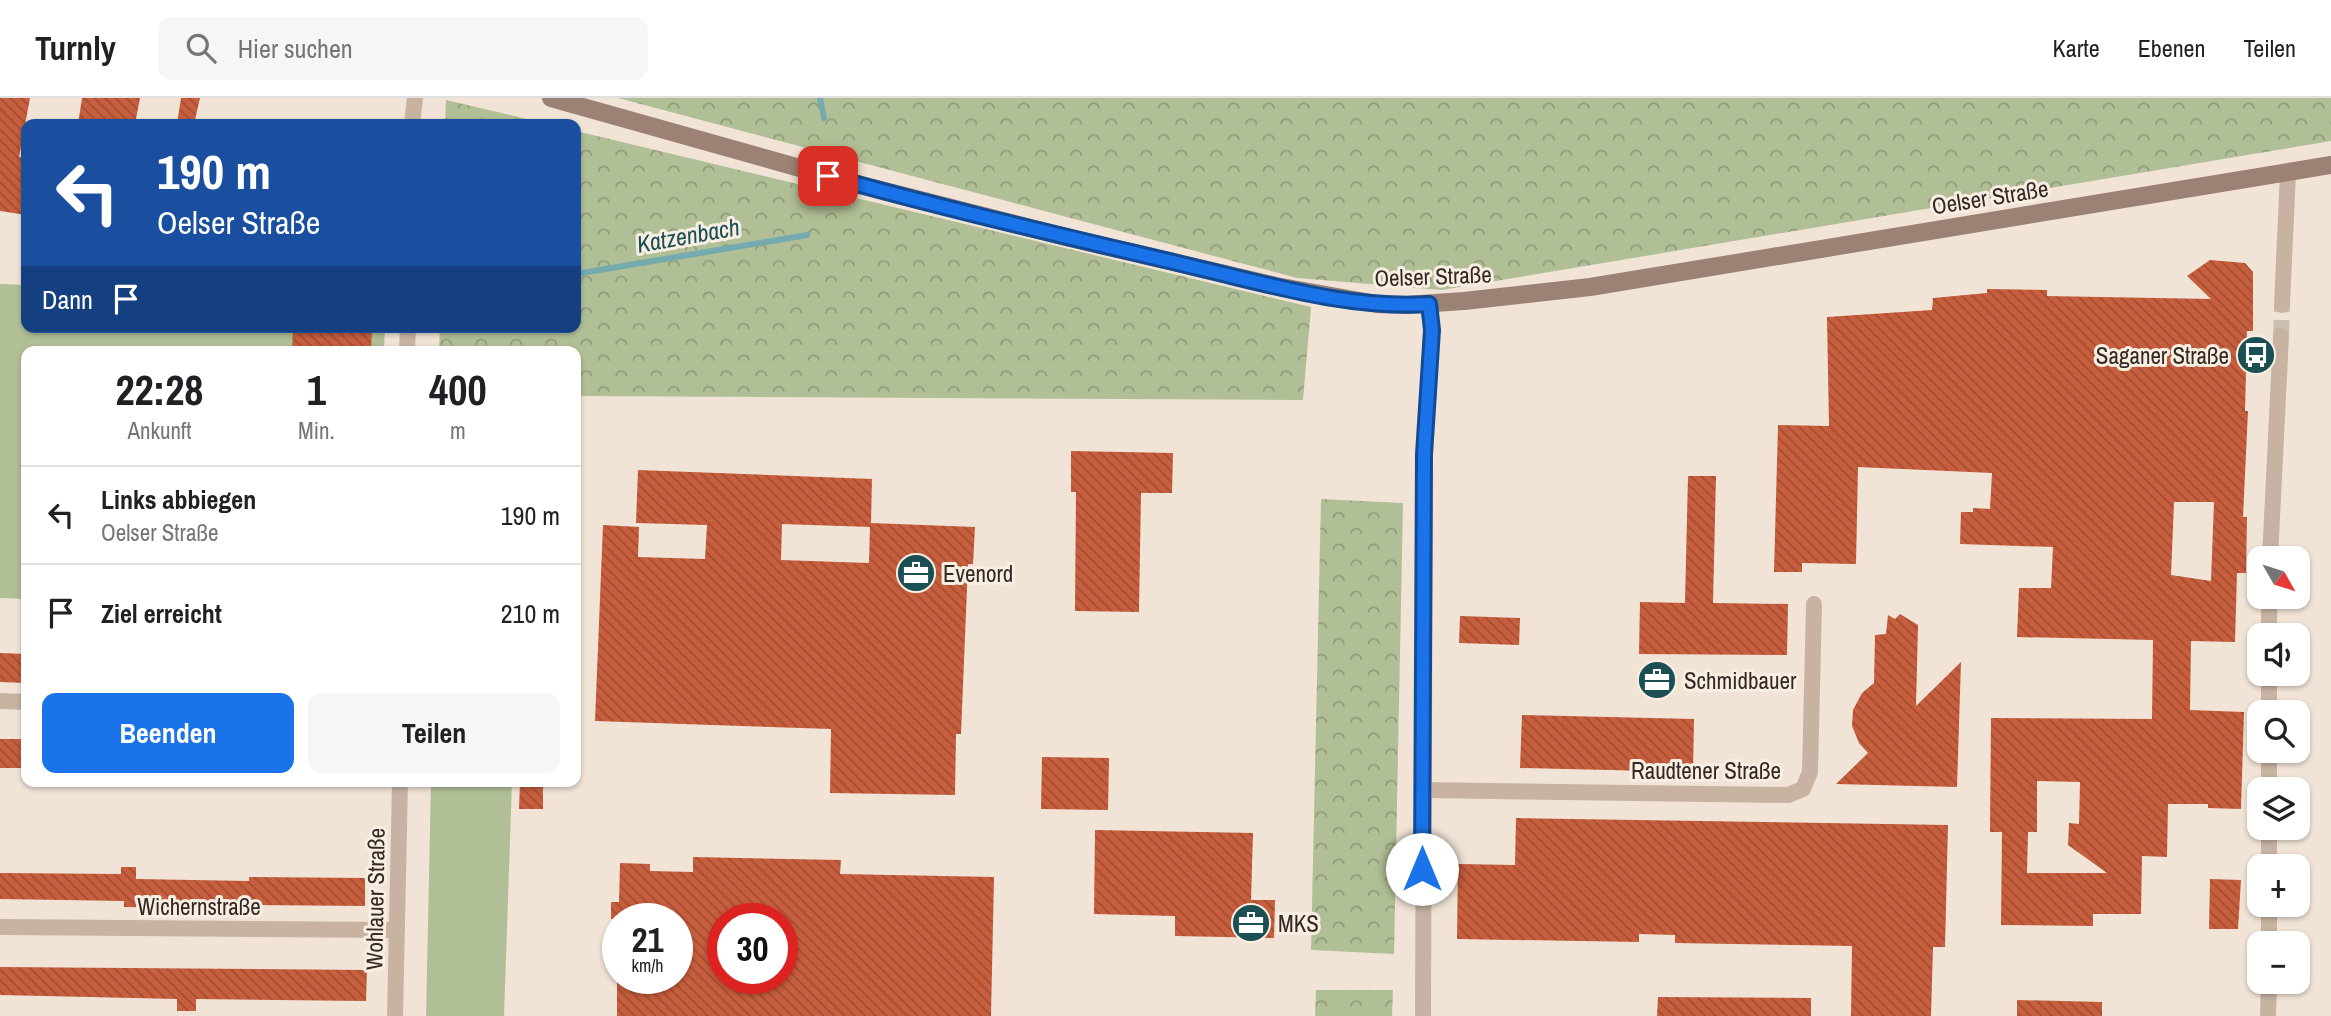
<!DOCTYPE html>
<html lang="de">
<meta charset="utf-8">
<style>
body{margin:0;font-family:"Archivo Narrow",sans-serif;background:#f6f6f6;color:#202124;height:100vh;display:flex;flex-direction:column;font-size:26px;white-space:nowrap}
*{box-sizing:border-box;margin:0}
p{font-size:23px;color:#757577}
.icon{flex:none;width:38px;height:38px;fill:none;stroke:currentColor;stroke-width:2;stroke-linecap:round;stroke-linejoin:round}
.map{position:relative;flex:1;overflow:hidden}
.side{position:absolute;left:21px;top:248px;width:560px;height:441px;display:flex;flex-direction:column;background:#fff;border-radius:14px;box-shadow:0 2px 5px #0004}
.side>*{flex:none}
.top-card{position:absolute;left:21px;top:21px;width:560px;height:214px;border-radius:14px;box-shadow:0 2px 5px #0004;background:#1a4fa0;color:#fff;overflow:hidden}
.needle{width:46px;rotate:129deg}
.tools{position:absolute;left:2247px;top:448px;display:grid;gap:14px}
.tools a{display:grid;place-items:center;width:63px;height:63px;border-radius:14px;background:#fff;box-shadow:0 2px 5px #0004;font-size:35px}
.speed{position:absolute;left:602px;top:805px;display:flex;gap:14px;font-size:35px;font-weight:700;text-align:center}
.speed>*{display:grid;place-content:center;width:91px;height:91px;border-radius:50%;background:#fff;box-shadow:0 2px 5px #0004;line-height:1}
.speed small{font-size:18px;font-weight:400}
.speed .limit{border:10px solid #d22;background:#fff;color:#111}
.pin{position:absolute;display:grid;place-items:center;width:60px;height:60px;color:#fff;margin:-30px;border-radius:14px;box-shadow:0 4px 10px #0006}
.me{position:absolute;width:77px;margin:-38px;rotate:0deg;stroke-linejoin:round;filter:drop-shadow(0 0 5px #0008)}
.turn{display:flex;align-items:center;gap:24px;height:147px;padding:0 21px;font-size:32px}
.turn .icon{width:91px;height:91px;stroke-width:2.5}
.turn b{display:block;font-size:49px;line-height:60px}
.then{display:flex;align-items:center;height:66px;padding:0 21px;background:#0003;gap:14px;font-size:26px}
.eta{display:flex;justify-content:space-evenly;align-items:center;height:119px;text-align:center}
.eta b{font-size:42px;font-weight:700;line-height:49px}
.action{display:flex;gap:14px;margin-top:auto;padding:14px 21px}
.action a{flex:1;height:80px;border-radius:14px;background:#1a73e8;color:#fff;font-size:28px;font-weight:700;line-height:80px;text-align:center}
.action a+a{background:#f6f6f6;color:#202124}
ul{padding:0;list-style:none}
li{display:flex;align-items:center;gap:21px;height:98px;padding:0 21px;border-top:2px solid #e0e0e0}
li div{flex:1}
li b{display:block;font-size:26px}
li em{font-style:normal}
header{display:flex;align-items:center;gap:42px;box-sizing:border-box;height:98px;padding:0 35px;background:#fff;border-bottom:2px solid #e0e0e0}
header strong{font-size:33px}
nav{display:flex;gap:38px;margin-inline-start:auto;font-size:24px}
.search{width:490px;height:63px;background:#f6f6f6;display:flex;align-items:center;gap:18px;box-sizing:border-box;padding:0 24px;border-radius:14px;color:#757577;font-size:26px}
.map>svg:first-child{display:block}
</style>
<header>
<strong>Turnly</strong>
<div class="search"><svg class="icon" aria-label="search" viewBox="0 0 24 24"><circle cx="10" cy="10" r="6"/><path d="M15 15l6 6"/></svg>Hier suchen</div>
<nav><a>Karte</a><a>Ebenen</a><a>Teilen</a></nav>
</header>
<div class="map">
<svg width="2331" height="918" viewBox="0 0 2331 918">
<defs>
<pattern id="forest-crowns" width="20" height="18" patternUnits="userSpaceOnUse" patternTransform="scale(1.75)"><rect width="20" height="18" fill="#b1bf96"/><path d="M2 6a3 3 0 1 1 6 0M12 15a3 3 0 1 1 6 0" fill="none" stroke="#919b7a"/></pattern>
<pattern id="building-back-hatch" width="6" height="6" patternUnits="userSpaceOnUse" patternTransform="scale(1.75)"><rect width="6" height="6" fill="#c75e3d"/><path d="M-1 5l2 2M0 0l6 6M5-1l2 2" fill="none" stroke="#a24e33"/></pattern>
</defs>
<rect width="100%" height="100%" fill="#f1e4d6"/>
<g fill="#b1bf96">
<path d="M0 186 26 187V229H385L384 254H26V501L0 500Z"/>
<path d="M431 684H512L504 918H426Z"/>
</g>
<g fill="url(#forest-crowns)">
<path d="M618 0H2331V43L1442 192 1297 180Z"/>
<path d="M446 2 548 26H445Z"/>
<path d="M576 33 1311 209 1303 302 576 298V254H439L440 229H576Z"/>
<path d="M1321 401 1403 405 1394 856 1311 852Z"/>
<path d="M1316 892H1393L1392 918H1315Z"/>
</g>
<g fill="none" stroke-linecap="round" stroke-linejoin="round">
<g stroke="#75abae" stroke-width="6">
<path d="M820 0 824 20"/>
<path d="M576 176 807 137"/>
</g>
</g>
<g fill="url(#building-back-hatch)" fill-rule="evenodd">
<path d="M0 0H30L19 59 26 60V117L0 113Z"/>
<path d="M82 0H140L135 26H78Z"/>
<path d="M181 0H200L194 26H177Z"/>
<path d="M2210 162 2245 165 2253 174V233H2247L2245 313H2248L2243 419H2247L2246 475H2237L2235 544 2191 543 2190 612 2244 614 2241 711 2208 710V706H2168L2167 759 2142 758 2141 816H2093V828L2001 827 2002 734H1990L1991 620 2152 621 2153 542 2017 539 2019 490H2051L2053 449 1960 446 1961 414H1973V410L1990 411 1992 375 1858 369 1856 466 1802 465V474H1774L1778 327 1829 328 1827 219 1932 212 1933 200 1987 195V191L2047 192V198L2211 201 2187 178ZM2174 404H2214L2211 483 2171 477ZM2037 683 2080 684 2079 726 2069 725 2068 747 2107 775H2027L2028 734H2037Z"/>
<path d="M293 229H372L371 254H292Z"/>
<path d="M1071 353 1173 355 1172 395H1141L1139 514 1075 513 1076 394H1071Z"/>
<path d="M638 372 872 381 871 425 975 429 973 466H968L961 636H956L955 697 830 695 831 631 595 623 603 427 639 429 638 459 705 461 707 427 636 425ZM782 426 870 429 869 465 781 462Z"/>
<path d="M1688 378H1716L1713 505 1788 506 1787 557 1639 556 1640 504 1685 505Z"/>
<path d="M1900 516 1918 527 1916 608 1961 564 1957 689 1836 686 1868 655 1859 645 1852 628 1853 612 1862 595 1874 585 1875 537 1886 536 1888 517 1895 521Z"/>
<path d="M1460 518 1520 520 1519 547 1459 545Z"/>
<path d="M0 555 26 556V585L0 584Z"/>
<path d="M1522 617 1694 621 1693 674 1520 670Z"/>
<rect x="0" y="641" width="26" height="29"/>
<path d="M1042 659 1109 660 1108 712 1041 711Z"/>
<path d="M520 684H543V711H519Z"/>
<path d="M1516 720 1948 727 1945 849H1933L1931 918H1851L1852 848 1675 845V837L1639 836V844L1457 841 1458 766 1515 767Z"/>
<path d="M1095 732 1253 735 1251 802H1275L1274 840 1175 838V818L1094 816Z"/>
<path d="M693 759 841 762 840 776 994 779 991 918H617V880H677V821H611V804H619L620 765 650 766V773L693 774ZM723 821H782V880H723Z"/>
<path d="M121 769H136V781L249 783V779L365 780V808L248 807V811L176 810 124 809V803L0 801V775L121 776Z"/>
<path d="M2210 781 2241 782 2238 831H2209Z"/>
<path d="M0 869 367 872 366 903 196 901V913H177V901L0 897Z"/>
<path d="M1658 899 1811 900V918H1657Z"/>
<path d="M2017 902 2102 904V918H2017Z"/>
</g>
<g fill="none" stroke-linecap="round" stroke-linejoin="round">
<path stroke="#cbbfb2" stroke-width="16" stroke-dasharray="16 8" stroke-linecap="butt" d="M2281 238 2282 207"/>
<g stroke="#c8b3a2" stroke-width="16">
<path d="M412 26 415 0"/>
<path d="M2282 207 2288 74"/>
<path d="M407 254 408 229"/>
<path d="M2270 460 2281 238"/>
<path d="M2269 537V499"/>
<path d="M0 603 26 604"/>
<path d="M2269 614V576"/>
<path d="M2269 691V653"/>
<path d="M1422 692 1788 697 1803 691 1810 674 1814 506"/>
<path d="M2269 768V730"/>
<path d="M0 829 397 832"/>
<path d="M2269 845V807"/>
<path d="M395 918 400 684"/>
<path d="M1423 918 1425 357 1432 232 1429 206"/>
<path d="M2268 918 2269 884"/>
</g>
<path stroke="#9c8274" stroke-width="18" d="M551 0 853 85 1066 139 1276 188 1377 206 1405 207 1464 203 1590 189 2331 67"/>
</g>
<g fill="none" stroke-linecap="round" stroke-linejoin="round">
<g stroke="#114b97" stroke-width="18">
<path id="route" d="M828 78C949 112 1072 140 1194 169 1271 187 1349 211 1429 206L1432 232 1424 356 1422 771"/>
</g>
<use href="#route" stroke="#1a73e8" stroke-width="12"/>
</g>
<defs>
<g id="bus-disc" transform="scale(2.0125)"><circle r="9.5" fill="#1a5054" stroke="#f9eee2"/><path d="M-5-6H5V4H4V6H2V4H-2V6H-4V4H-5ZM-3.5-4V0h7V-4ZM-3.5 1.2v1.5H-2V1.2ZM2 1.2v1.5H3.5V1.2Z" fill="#fff"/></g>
<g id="office-disc" transform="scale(2.0125)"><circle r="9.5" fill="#1a5054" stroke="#f9eee2"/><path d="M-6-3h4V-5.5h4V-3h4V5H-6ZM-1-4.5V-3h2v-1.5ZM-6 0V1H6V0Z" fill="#fff"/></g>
</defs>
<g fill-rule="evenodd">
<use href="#bus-disc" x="2256" y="257"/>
<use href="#office-disc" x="916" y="475"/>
<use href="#office-disc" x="1657" y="582"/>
<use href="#office-disc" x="1251" y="825"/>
</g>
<g text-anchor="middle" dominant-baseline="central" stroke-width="6" stroke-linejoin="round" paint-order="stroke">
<g font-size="23" fill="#332924" stroke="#f9eee2">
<text transform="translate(1990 99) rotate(-9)">Oelser Straße</text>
<text transform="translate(1433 178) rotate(-2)">Oelser Straße</text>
<text x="1706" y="672">Raudtener Straße</text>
<text transform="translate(375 801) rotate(-89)">Wohlauer Straße</text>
<text x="199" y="808">Wichernstraße</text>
</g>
<g font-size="23" fill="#332924" stroke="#f9eee2" text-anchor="start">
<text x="2229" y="257" text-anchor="end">Saganer Straße</text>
<text x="943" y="475">Evenord</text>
<text x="1684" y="582">Schmidbauer</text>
<text x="1278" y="825">MKS</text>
</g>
<g font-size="24" font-style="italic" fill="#1a5054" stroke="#f9eee2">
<text transform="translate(688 137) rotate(-10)">Katzenbach</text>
</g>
</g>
</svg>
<div class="tools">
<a><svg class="needle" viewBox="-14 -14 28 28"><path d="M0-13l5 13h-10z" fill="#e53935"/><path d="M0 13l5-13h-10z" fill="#757577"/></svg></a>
<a><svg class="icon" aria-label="sound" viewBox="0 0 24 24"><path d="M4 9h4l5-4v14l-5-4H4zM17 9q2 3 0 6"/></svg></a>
<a><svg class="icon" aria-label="search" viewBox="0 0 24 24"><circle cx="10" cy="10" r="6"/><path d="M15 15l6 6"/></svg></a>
<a><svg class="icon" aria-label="layers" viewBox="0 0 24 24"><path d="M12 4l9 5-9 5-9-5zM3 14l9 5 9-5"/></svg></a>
<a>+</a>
<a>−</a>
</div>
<div class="speed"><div>21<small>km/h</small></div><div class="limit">30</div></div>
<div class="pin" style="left:828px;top:78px;background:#d93025"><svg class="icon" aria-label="arrive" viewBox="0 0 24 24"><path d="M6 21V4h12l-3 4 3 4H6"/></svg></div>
<svg class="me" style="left:1422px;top:771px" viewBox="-20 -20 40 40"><circle r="19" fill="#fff"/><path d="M0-13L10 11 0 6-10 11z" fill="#1a73e8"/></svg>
<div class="top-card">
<div class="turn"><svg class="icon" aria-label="left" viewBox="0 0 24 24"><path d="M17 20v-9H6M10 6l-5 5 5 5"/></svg><div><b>190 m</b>Oelser Straße</div></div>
<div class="then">Dann<svg class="icon" aria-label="arrive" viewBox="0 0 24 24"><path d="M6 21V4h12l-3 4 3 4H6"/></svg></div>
</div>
<section class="side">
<div class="eta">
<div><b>22:28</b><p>Ankunft</p></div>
<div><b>1</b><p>Min.</p></div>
<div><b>400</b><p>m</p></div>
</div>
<ul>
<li><svg class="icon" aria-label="left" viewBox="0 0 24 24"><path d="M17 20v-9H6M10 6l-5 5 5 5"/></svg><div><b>Links abbiegen</b><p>Oelser Straße</p></div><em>190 m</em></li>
<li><svg class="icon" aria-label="arrive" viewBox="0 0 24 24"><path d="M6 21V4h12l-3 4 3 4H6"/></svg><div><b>Ziel erreicht</b></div><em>210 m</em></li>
</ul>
<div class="action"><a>Beenden</a><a>Teilen</a></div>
</section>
</div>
